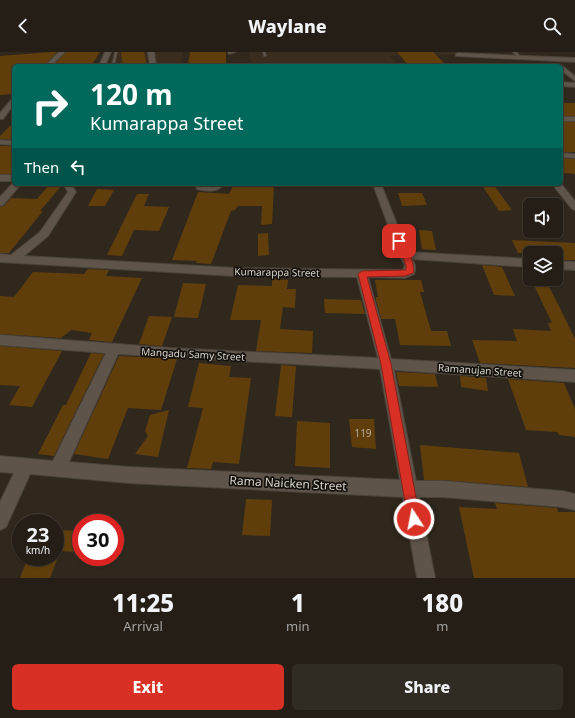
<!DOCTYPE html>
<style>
body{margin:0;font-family:"Noto Sans",sans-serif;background:#302b23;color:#f1f3f6;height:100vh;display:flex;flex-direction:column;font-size:15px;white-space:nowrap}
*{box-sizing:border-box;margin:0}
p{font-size:13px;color:#a3a2a1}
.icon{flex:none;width:22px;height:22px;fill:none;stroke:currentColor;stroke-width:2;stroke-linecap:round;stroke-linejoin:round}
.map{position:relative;height:526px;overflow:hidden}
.side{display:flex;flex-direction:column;background:#241e16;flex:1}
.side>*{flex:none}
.guide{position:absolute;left:12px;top:12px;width:551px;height:122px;border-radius:6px;box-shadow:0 1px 3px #0004,0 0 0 1px #413c35;background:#00695c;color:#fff;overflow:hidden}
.tools{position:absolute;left:523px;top:146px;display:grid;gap:8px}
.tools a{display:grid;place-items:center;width:40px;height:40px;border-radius:6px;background:#241e16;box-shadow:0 1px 3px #0004,0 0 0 1px #413c35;font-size:20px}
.speed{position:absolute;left:12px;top:462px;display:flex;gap:8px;font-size:20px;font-weight:700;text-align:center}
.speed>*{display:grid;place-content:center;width:52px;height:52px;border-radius:50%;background:#241e16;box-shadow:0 1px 3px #0004,0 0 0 1px #413c35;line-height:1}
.speed small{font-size:10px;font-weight:400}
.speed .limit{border:6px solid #d22;background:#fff;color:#111}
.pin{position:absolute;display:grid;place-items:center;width:34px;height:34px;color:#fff;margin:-17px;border-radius:8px;box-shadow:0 2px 6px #0006}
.me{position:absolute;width:44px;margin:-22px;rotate:349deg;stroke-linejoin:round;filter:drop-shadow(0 0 3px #0008)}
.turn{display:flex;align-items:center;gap:14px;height:84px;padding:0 12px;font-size:18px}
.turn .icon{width:52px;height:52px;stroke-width:2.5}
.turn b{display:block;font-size:28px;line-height:34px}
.then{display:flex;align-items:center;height:38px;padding:0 12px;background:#0003;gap:8px;font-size:15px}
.eta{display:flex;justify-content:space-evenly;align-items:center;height:68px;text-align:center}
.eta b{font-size:24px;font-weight:800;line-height:28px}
.cta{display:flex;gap:8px;margin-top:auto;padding:8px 12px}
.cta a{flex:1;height:46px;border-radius:6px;background:#d93025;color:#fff;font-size:16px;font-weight:800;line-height:46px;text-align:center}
.cta a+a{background:#302b23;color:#f1f3f6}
header{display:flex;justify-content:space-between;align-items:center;height:52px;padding:0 12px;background:#241e16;font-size:18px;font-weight:800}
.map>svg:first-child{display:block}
</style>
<header><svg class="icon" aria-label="back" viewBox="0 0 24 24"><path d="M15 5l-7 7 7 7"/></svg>Waylane<svg class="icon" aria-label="search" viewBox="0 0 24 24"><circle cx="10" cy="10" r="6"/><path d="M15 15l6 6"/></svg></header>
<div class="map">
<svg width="575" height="526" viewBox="0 0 575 526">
<rect width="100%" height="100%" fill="#30281d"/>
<g fill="#3a2d1d">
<path d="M114 0H183L181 13 172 14H108Z"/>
<path d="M249 0H455L458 3 390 4 398 14H252Z"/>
</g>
<g fill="#603e0c">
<path d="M51 0H57L44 14H14V42L0 43V4Z"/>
<path d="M66 0H100L91 14H53Z"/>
<path d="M121 0H144L147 14H123Z"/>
<path d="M190 0H226V14L188 13Z"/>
<path d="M397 0H433L447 14H409Z"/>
<rect x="561" y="51" width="14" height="13"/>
<path d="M14 70V88L0 87V84Z"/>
<rect x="561" y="70" width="14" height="30"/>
<rect x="0" y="94" width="14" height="28"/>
<path d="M561 106 575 107V122L564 121 561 116Z"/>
<path d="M50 132 62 133 40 159H43L9 201H0V155L4 154 11 146 37 147Z"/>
<path d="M234 132H274L272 172 261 173 262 154H238L235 158 231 159 211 212 196 211 197 209 172 208 198 140 229 142Z"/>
<path d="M484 132H493L512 158 499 159 482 133Z"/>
<path d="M97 137 114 138 105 154H88Z"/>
<path d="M398 141H422L427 153 402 154Z"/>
<path d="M137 142H149L144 154 169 155 159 179 134 178 122 204 107 203Z"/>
<path d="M419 178 432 179 436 198 422 197Z"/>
<path d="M268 181 269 203 258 204V182Z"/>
<path d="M512 188 575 191V208H556V201H518Z"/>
<path d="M482 213 502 215 515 244 494 243Z"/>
<path d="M88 217 109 218 106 224 142 226 112 290 89 288 92 281 71 278 61 286 0 282V244L14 245 33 220 84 222Z"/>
<path d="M272 227 288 228 287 237H296L295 256 283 255 280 277 313 279 312 301 256 299 261 268H230L238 233 272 234Z"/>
<path d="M531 227H545L559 254 575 287V316L480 311 472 288 517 289 513 277 551 279 548 271H552Z"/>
<path d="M375 228H421L424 240H420L431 279H447L451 294 400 293 395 267H381L376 248V245H378Z"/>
<path d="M183 231 206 232 198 266 174 265Z"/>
<path d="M324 247 361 248 365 262 325 261Z"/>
<path d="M149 264 172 265 162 294 139 292Z"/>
<path d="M0 294 62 299 32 355 9 353 20 334 0 333Z"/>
<path d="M91 301 104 302 54 404 38 402 63 353H66Z"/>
<path d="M119 304 177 307 161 358 128 356 108 407 74 402Z"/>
<path d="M199 311 231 314 229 325 251 326 239 412 213 410 211 417 187 416 203 356 188 355Z"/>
<path d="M281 313 296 314 292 365 275 364Z"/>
<path d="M396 320 435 322 438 335 399 334Z"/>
<path d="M460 324 486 326 488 339 461 335Z"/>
<path d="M508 327 564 331 575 357V385L559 383 557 380 526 378Z"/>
<path d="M169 358 158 405 135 402 148 384 145 379 150 363Z"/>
<path d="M349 367H374L376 397 352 395Z"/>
<path d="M297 369 330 371V416L295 414Z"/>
<path d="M420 393 519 401 528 435 443 428H424Z"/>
<path d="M246 447 272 448 270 484 242 483Z"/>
<path d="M495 451 557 456 558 460H575V526H474L459 455 497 457Z"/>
<path d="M55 478 81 479V500L55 499Z"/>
<path d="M28 505H58L50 526H20Z"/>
</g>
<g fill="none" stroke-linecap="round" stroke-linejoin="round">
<g stroke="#4a433a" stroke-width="2">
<g id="lane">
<path d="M115 0H117L114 14H112Z"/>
<path d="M228 0H236L229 2Z"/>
<path d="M263 0H265L266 4H264Z"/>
<path d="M513 0H516L521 5 519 6Z"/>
</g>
</g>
<g stroke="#4a433a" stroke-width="2">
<g id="street">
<path d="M59 0H65L51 14H45Z"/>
<path d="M105 0H111L105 14H99Z"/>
<path d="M148 0H154L156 14H150Z"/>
<path d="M458 1 575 6V10L456 4V2Z"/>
<path d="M561 13 575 24V29L561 18V14H559Z"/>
<path d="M561 30 575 31V35L561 34Z"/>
<path d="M14 46V52L3 67H0V61L12 47Z"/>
<rect x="561" y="65" width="14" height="4"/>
<path d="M0 88 14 89V93L0 92Z"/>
<path d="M561 101 575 102V106L561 105Z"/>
<rect x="0" y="123" width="14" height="6"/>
<path d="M14 130V132H21L3 153 0 154V145Z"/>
<path d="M63 132H71L76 140 48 184 24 204 235 216 403 218 405 213 399 203 373 132H381L408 200 530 207V215L412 207 415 213V219L414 222 405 226 368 225 391 307 575 318V330L394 318 416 429H443L562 439 575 442V458L562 455 443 445H419L435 526H417L403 445 129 431 30 422 6 475 0 478V450L14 421 0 420V404L53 409 106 301 0 293V283L170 296 378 306 357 225 235 224 0 210V202L11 203 40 180 68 140ZM118 302 380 317 400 428 129 415 69 410Z"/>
<path d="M195 132 213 133 222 132V134C216 141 205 139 197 137Z"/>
<path d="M552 132H561L575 149V158L572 157Z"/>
<path d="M556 209 575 210V218L556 217Z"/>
</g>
</g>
<use href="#lane" fill="#5e5449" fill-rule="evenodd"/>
<use href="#street" fill="#5e5449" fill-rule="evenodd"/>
</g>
<path fill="#d93025" stroke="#8d1f18" d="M396 187H399C406 189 416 214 413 221L405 224 367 225 391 312 420 467 419 471 414 473 409 471 408 467 381 312 358 222 362 219 406 218V213L395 189Z"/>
<g text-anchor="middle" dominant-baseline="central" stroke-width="3.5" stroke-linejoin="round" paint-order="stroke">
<g font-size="10" fill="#d9d3cc" stroke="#15110d">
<text transform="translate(277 220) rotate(1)">Kumarappa Street</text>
<text transform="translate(193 302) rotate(3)">Mangadu Samy Street</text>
<text transform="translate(480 318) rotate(4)">Ramanujan Street</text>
</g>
<g font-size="10" fill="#bbae9c">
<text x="363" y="381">119</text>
</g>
<g font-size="12" fill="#d9d3cc" stroke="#15110d">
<text transform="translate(288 431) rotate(3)">Rama Naicken Street</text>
</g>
</g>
</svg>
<div class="tools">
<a><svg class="icon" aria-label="sound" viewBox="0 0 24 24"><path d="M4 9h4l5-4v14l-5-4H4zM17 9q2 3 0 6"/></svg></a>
<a><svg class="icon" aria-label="layers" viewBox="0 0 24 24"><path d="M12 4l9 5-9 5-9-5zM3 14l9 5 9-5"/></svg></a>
</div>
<div class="speed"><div>23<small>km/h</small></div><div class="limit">30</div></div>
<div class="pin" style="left:399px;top:189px;background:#d93025"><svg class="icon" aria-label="arrive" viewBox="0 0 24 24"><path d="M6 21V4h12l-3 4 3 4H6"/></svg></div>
<svg class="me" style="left:414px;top:467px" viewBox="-20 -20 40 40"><circle r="17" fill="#d93025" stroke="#fff" stroke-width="3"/><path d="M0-11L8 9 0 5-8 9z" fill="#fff"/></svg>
<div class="guide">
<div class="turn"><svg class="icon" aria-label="right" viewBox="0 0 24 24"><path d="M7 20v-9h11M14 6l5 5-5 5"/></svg><div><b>120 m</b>Kumarappa Street</div></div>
<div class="then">Then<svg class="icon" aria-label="left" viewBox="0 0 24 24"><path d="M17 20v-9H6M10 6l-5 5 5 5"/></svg></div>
</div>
</div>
<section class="side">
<div class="eta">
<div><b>11:25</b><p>Arrival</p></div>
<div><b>1</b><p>min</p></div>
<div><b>180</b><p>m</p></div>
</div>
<div class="cta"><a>Exit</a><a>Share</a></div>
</section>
